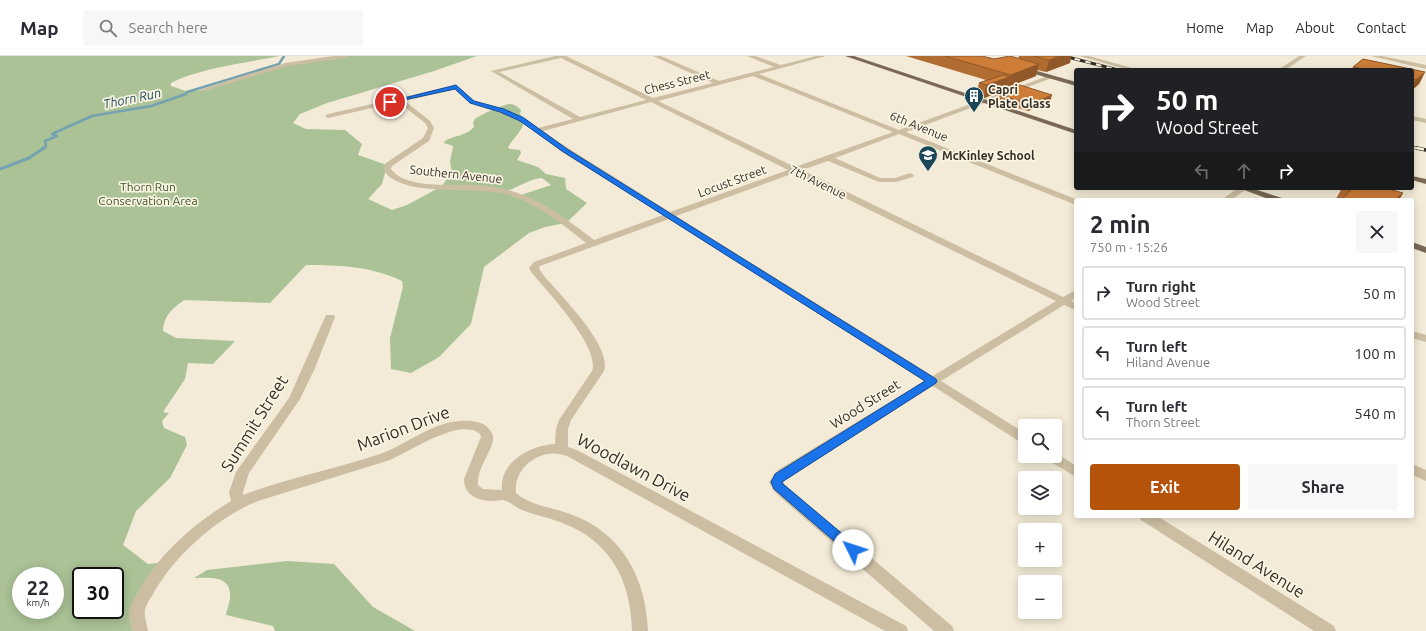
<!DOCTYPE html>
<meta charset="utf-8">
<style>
body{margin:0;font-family:Ubuntu,sans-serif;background:#f7f7f7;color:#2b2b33;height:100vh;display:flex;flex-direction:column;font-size:15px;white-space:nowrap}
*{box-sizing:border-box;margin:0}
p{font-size:13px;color:#7c7c81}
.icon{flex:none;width:22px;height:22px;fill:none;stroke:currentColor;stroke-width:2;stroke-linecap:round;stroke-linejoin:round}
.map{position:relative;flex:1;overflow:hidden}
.drawer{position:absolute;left:1074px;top:142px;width:340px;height:320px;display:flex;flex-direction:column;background:#fff;border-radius:4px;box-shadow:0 2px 10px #0003}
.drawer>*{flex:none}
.guide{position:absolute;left:1074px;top:12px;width:340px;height:122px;border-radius:4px;box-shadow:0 2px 10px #0003;background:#202124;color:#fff;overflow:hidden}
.fabs{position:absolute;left:1018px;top:363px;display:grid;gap:8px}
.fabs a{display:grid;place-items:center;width:44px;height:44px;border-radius:4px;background:#fff;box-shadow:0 2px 10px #0003;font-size:20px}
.speed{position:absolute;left:12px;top:511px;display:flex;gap:8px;font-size:20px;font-weight:700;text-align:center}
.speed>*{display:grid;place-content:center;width:52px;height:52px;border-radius:50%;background:#fff;box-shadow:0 2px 10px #0003;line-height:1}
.speed small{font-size:10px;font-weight:400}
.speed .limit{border:2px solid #111;border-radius:6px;background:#fff;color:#111}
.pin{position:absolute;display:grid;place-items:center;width:34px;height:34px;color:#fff;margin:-17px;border:2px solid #fff;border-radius:50%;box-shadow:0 1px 4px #0007}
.me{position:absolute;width:44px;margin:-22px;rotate:311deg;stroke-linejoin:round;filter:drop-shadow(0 0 3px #0008)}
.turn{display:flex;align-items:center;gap:14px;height:84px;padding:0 16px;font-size:18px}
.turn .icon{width:52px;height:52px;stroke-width:2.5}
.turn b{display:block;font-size:28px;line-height:34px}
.lanes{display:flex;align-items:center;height:38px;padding:0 16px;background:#0003;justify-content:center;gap:20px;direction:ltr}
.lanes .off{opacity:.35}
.round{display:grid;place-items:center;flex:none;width:42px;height:42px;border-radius:4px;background:#f7f7f7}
.summary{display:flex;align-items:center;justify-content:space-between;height:68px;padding:0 16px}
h1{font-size:24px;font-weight:700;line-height:30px}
.cta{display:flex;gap:8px;margin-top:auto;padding:8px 16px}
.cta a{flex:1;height:46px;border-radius:4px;background:#b45309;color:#fff;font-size:16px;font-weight:700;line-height:46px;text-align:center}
.cta a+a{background:#f7f7f7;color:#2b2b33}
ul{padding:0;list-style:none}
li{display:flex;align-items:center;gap:12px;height:54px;margin:0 8px 6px;padding:0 8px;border:2px solid #e1e1e2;border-radius:4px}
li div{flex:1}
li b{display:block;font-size:15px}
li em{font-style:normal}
header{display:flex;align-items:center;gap:24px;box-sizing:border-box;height:56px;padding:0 20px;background:#fff;border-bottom:1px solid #e1e1e2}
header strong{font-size:19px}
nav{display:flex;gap:22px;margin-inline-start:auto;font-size:14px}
.search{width:280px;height:36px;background:#f7f7f7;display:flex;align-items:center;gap:10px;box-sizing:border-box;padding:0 14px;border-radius:4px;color:#7c7c81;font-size:15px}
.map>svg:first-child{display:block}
</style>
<header>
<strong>Map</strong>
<div class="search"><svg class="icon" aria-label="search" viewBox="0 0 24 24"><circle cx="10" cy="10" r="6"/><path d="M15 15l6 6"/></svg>Search here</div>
<nav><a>Home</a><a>Map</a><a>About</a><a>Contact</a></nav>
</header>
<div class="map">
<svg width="1426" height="575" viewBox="0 0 1426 575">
<rect width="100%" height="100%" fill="#f3ebd7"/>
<g fill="#aac296" fill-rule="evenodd">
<path d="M0 0H279C247 7 199 12 171 27V30L186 35 202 34 279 10 345 0H477L434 15 327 47 300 58 293 67 306 73 345 74 362 88 358 99 387 109 382 128 368 143 392 154 407 149 442 130 452 116 450 106 453 90 444 87 445 85C455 79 466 80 474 71 473 68 473 65 475 63 479 59 505 48 510 48 514 48 518 51 521 54L520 58 525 64C521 77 515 80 508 91L510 93 520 94 521 97 517 104 538 111 546 118 565 122 566 133 587 147 566 167 545 171 529 177 484 211 471 268 439 301 411 317 391 313 390 282 403 231 402 225C371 210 339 209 306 209L270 247 184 244C172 253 164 259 163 275L176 282 235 285 213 308 188 307 185 323 163 356 169 357 162 365 164 372 185 381 187 389 170 422 136 455 123 489 148 508 168 506 145 537 140 575H0ZM542 122 551 129 521 139 507 135C519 131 529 123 542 122ZM21 520H55V554H21ZM81 520H115V554H81Z"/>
<path d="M287 505 334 508 373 551 415 575H275L273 570 226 559C227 553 231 544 230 537 229 519 206 522 194 522L207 514Z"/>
</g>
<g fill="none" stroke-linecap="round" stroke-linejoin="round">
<path stroke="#74a2b1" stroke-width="2.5" d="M43 93 46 90 45 85 57 80 52 78 92 60 151 50 186 38 187 36 279 8 284 0"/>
<path stroke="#74a2b1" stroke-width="3" d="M0 113 29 102 44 92"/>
<g fill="#cbbea2" fill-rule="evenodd">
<path d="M333 0H348L345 2 288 10 204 35 199 34 285 7Z"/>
<path d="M555 0H566L653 42 713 27 653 0H661L719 25 774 11 747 0H755L781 9 816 0H826L759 18 899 74 1048 20H1052V22L906 76 1078 144H1076V149L899 78 835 102 880 122H895L910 117 914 119 913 121 896 126H879L828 105 802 114 1063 241 1076 234V241L1071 245 1076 247V254L1064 249 941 325 1025 377V387L1020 386 933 330 788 420 783 427 952 570 954 575H934L779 440 773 434 769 426 778 414 924 325 669 163 540 210 539 212C542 219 549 225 554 231 568 247 612 293 604 315L571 364 568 373V391L577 394 906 570 908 575H885L567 400C543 390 513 410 516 437 531 450 551 451 570 458 622 476 646 522 648 575H632C631 524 610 484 560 466 547 461 534 459 522 454 516 452 512 447 506 445 503 443 498 445 494 445 479 445 464 440 464 423L481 381 480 378 474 374 462 373 452 375 433 382 390 404 258 445C217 461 172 502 152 540 149 544 146 549 145 554 144 560 147 569 148 575H132C131 568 128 560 129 554 131 547 135 540 139 534 160 497 195 467 231 445L229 436 236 416 289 342 326 259H334L335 261 315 312 300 343 249 417 243 436V439C288 422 335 413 380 398 405 389 426 371 452 366 462 364 482 363 489 373 491 375 493 378 493 381 494 394 477 410 478 429L483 433 502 434C499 406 531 389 555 388L556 373 559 364 592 315C601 292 547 235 532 217L529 212 534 206 586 187C562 168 538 148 509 139 474 129 420 141 391 122 388 120 385 116 383 113L386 107 423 82 428 72 425 67 398 46 328 62 325 60 328 58 456 29 474 45 524 62 538 72 573 63 491 15ZM561 2 646 44 580 61 499 16ZM753 20 893 76 795 111 658 45ZM455 33 470 47 520 64 562 96 663 159 594 184C555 154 523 130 472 129 449 128 406 133 391 113L392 110 429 85 434 72 430 65 405 45ZM651 46 788 114 670 156 568 92 543 75ZM794 117 1056 245 933 320 676 160Z"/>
<path d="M1079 0H1089L1139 14H1129Z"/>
<path d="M1299 0H1306L1285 14H1278Z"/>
<path d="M1371 0H1382L1426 9V13Z"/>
<path d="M1412 60 1426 63V67L1412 64Z"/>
<path d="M1238 132H1248L1231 144H1221Z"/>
<path d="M1412 275 1426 279V286L1412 282Z"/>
<path d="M1055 396 1076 410V421L1046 403 1044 400H1055Z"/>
<path d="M1412 408 1426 414V425L1412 419Z"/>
<path d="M1139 460H1157L1334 570 1336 575H1314L1141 464Z"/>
</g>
<g fill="#796855" fill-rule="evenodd">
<path d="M845 0H854L1076 74V78Z"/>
<path d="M1023 11 1076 26V30L1021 14V12Z"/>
<path d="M1412 120 1426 123V128L1412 124Z"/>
<path d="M1239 132H1251L1282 142 1283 144H1271Z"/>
<path d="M1412 186 1426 191V197L1412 192Z"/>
</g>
<g stroke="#352e25" stroke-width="3">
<g id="rail-far1">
<path d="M1064 0 1118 14"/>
<path d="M1412 91 1421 93"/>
</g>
</g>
<g stroke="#352e25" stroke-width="3.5">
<path id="rail" d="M1417 92 1426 94"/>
</g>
<use href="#rail-far1" stroke="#faf4e3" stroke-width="2" stroke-dasharray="5.5" stroke-linecap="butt"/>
<use href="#rail" stroke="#faf4e3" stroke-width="2.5" stroke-dasharray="7" stroke-linecap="butt"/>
</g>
<g fill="#b16c31">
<path d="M906 0H982L994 3H1018L1019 0H1071L1070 7 1046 16 1037 14 1036 20 1008 31V33L984 42 976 39 979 27 986 24Z"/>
<path d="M1363 3 1425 16 1419 28 1412 34V14H1351L1353 11Z"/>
<path d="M996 38 1050 46 1028 55 994 45Z"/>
<path d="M1342 132H1385L1403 137 1399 144H1339L1336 143Z"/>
</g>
<g fill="#905828">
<path d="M1060 0H1071L1070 7 1046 16 1049 4Z"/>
<path d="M1039 8 1036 20 1008 31 1011 19Z"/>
<path d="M1425 16 1419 28 1412 34V31L1416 24Z"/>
<path d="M1010 21 1008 33 984 42 986 29Z"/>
<path d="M1052 39 1050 46 1028 55 1030 48Z"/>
<path d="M1403 137 1399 144H1395Z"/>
</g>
<g fill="#ce7d39" stroke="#905828">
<path d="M945 0H982L994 3 1010 0 1039 8 1011 19Z"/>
<path d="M1033 0H1060L1049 4Z"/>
<path d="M1363 3 1425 16 1416 24 1412 23V14H1369L1353 11Z"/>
<path d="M1003 19 1010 21 986 29 979 27Z"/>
<path d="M1020 29 1052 39 1030 48 996 38Z"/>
<path d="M1344 132H1385L1403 137 1395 144H1351L1343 142 1351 134Z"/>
</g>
<path fill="#1a73e8" stroke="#114b97" d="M456 29 474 45 504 53 524 62 567 93 936 323 937 325 936 327 782 426 783 428 858 491 859 494 858 498 853 499 849 498 774 433 771 426 775 418 925 325 562 95 520 65 500 56 470 47 455 33 390 47 388 46Z"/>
<defs>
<g id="building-pin" transform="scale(1)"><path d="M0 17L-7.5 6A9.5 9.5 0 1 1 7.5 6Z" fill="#184759" stroke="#faf4e3"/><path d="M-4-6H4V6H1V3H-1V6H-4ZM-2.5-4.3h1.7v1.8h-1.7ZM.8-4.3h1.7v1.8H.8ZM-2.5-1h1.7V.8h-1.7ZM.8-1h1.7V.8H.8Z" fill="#fff"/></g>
<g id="school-pin" transform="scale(1)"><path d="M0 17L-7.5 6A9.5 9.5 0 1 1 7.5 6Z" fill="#184759" stroke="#faf4e3"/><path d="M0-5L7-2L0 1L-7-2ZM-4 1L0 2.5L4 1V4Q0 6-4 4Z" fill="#fff"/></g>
</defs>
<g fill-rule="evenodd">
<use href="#building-pin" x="974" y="40"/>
<use href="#school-pin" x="928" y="99"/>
</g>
<g text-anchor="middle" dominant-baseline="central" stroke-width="3.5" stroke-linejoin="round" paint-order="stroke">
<g font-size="12" fill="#352e25" stroke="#faf4e3">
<text transform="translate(677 26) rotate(-14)">Chess Street</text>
<text transform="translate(919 70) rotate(22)">6th Avenue</text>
<text transform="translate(456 118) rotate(6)">Southern Avenue</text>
<text transform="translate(732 125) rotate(-20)">Locust Street</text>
<text transform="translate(818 126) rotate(26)">7th Avenue</text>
</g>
<g font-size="12" font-weight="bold" fill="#352e25" stroke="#faf4e3" text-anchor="start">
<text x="988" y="33">Capri<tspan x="988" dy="14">Plate Glass</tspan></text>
<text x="942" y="99">McKinley School</text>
</g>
<g font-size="12" fill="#3b5527" stroke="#faf4e3">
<text x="148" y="130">Thorn Run<tspan x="148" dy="14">Conservation Area</tspan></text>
</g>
<g font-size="13" font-style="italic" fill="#184759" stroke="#faf4e3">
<text transform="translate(132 42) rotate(-12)">Thorn Run</text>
</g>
<g font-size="14" fill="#352e25" stroke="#faf4e3">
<text transform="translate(865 348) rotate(-32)">Wood Street</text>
</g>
<g font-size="17" fill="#352e25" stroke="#faf4e3">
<text transform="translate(254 367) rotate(-58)">Summit Street</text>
<text transform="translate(403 372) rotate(-21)">Marion Drive</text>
<text transform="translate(634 411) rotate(28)">Woodlawn Drive</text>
<text transform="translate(1257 508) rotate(32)">Hiland Avenue</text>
</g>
</g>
</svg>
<div class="fabs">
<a><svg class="icon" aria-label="search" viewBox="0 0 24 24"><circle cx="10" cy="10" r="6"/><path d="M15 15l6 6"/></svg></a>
<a><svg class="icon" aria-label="layers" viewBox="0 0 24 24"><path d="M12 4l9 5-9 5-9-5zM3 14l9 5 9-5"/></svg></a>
<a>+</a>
<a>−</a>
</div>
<div class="speed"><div>22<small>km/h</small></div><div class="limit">30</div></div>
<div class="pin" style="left:390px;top:46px;background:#d93025"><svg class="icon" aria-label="arrive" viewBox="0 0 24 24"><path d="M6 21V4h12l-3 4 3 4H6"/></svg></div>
<svg class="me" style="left:853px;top:494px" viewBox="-20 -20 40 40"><circle r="19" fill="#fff"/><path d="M0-13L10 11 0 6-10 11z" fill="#1a73e8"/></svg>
<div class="guide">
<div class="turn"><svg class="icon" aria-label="right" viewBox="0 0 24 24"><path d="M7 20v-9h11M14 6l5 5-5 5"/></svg><div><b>50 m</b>Wood Street</div></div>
<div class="lanes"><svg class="icon off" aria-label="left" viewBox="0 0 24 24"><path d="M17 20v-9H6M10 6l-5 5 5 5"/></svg><svg class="icon off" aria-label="ahead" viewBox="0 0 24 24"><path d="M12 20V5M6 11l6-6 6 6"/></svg><svg class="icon" aria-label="right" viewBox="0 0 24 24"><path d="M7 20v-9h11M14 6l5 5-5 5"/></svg></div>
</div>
<section class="drawer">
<div class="summary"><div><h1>2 min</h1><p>750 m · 15:26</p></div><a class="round"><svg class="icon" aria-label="close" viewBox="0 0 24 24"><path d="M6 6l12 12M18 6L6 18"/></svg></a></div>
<ul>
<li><svg class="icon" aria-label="right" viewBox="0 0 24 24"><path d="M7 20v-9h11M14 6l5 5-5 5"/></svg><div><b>Turn right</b><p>Wood Street</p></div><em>50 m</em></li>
<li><svg class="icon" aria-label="left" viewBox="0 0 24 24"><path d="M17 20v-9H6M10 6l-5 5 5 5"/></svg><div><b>Turn left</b><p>Hiland Avenue</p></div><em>100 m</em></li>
<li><svg class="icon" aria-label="left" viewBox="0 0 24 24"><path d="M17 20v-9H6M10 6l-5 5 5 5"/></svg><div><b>Turn left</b><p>Thorn Street</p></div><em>540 m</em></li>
</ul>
<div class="cta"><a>Exit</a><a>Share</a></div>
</section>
</div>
